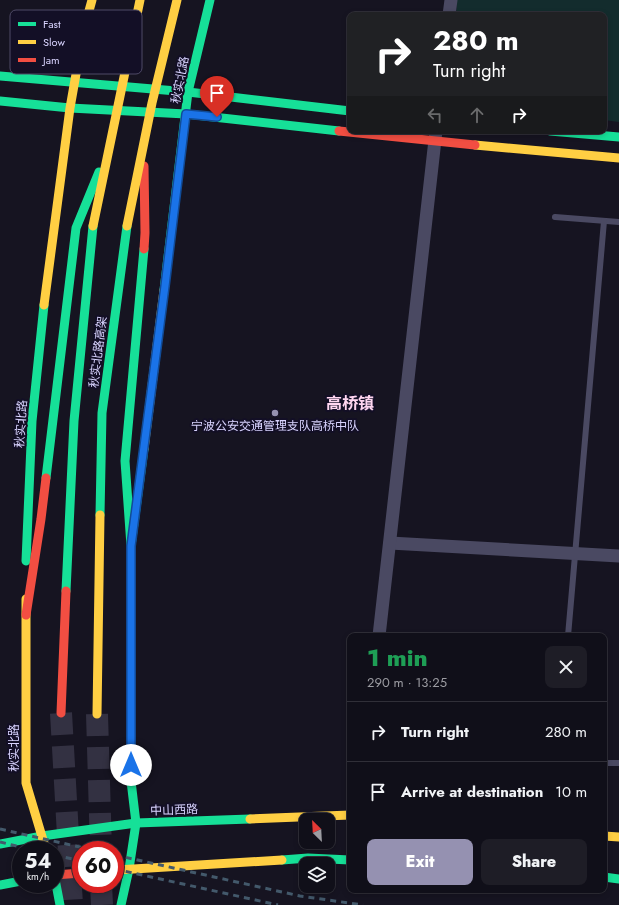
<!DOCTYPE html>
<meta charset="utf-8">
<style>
body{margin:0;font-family:Jost,"Noto Sans SC",sans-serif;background:#1e1d26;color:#f1f3f6;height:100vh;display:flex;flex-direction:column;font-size:15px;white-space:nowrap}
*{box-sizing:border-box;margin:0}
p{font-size:13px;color:#9c9ca2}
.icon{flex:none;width:22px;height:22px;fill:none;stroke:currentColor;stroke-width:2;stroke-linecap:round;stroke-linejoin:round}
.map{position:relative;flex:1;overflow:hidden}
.sheet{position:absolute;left:347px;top:633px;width:260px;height:260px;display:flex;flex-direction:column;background:#100f19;border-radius:8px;box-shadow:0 2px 6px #0003,0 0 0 1px #302f38}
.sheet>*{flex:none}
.guide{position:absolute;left:347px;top:12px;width:260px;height:122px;border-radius:8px;box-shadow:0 2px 6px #0003,0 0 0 1px #302f38;background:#202124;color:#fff;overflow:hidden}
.needle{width:26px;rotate:336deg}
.controls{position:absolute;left:299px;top:813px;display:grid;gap:8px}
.controls a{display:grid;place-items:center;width:36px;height:36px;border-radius:8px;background:#100f19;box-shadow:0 2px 6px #0003,0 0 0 1px #302f38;font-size:20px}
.speed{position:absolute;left:12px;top:841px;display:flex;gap:8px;font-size:20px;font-weight:700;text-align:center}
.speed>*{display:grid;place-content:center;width:52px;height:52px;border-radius:50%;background:#100f19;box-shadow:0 2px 6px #0003,0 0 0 1px #302f38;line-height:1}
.speed small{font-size:10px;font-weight:400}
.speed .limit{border:6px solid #d22;background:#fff;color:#111}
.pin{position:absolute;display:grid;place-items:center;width:34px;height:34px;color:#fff;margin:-41px -17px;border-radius:50% 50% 50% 0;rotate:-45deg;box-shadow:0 0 4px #0007}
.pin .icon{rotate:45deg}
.me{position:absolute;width:44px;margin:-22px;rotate:0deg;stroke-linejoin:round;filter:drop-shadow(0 0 3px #0008)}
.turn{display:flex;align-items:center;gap:14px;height:84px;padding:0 20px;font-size:18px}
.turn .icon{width:52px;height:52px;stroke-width:2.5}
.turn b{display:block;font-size:28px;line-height:34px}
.lanes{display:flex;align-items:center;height:38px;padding:0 20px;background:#0003;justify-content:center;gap:20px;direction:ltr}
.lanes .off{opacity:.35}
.round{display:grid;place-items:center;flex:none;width:42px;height:42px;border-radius:8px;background:#1e1d26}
.headline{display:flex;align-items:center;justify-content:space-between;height:68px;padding:0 20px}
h1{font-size:24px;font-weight:800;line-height:30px;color:#1e9e55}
.action{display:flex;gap:8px;margin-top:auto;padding:8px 20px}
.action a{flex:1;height:46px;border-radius:8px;background:#9591b1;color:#fff;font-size:16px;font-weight:800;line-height:46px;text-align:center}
.action a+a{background:#1e1d26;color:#f1f3f6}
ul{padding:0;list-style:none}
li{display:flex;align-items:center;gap:12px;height:60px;padding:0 20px;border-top:1px solid #302f38}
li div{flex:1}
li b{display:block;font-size:15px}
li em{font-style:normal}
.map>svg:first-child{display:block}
</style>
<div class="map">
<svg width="619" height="905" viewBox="0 0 619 905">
<rect width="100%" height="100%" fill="#161421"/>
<path fill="#132c2d" d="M457 0H619V122L604 120V15H456Z"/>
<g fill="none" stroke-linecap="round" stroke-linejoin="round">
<g stroke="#333142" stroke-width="22" stroke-dasharray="22 11" stroke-linecap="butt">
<path d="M61 713 72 905"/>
<path d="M97 714 101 850"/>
<path d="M101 884 102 905"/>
</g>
<g stroke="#4a4962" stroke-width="6">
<path d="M555 217 619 222"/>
<path d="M568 636 604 221"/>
<path d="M604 763H619"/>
</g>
<g stroke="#4a4962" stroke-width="13">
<path d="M449 15 451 0"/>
<path d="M390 543 619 556"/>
<path d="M379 636 436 131"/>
</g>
<g stroke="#16e098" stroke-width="9">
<path d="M0 76 188 92 350 111"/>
<path d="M0 101 70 108 186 114 339 131"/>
<path d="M550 131 619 137"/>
<path d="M164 290 188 92 210 0"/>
<path d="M46 478 76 228 99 172"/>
<path d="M100 515 102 413 127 226"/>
<path d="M131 546 125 461 144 249"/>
<path d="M26 561 32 421 44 305"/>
<path d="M66 591 74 421 93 226"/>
<path d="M0 844 42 836 136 823 250 819"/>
<path d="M282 860 308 858 350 860"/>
<path d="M604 877 619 879"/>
<path d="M55 879 60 905"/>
<path d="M0 885 21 881"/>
<path d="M121 905 129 869 136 823 131 781V546L144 449"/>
</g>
<g stroke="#ffcf43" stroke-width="9">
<path d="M475 145 619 158"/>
<path d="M44 305 70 108 84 29 92 0"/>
<path d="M144 449 164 290"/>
<path d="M26 599V783L46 850"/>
<path d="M97 714 100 515"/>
<path d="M250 819 350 815"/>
<path d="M604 836 619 837"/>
<path d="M117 870 282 860"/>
</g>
<g stroke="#f24e42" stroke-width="9">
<path d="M339 131 475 145"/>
<path d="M144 249 145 233 144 166"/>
<path d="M26 615 41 519 46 478"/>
<path d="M61 713 66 591"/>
<path d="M55 875 81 873"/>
</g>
<g stroke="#43596b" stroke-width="3" stroke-dasharray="6 5" stroke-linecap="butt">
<path d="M0 829 93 850"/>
<path d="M0 842 33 850"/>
<path d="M55 855 81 861"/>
<path d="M115 855 300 896 363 905"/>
<path d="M115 869 278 905"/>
</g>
<g stroke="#ffcf43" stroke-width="9">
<path d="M93 226 140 0"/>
<path d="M127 226 152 103 177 0"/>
</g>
</g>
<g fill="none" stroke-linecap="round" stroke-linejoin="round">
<g stroke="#114b97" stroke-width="10">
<path id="route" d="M131 765V546L165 286 186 114 217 117"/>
</g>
<use href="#route" stroke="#1a73e8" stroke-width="7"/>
</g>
<circle fill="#9591b1" stroke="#130f26" stroke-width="1.5" cx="275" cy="413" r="4"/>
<g text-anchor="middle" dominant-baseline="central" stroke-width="4" stroke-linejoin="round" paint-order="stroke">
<g font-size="12" fill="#d9d4ff" stroke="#130f26">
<text transform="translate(180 80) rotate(-79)">秋实北路</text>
<text transform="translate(98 352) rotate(-83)">秋实北路高架</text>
<text transform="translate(21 424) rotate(-86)">秋实北路</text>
<text transform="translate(14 748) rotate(-90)">秋实北路</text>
<text transform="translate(174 810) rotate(-2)">中山西路</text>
</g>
<g font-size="12" fill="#d9d4ff" stroke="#130f26">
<text x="275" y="426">宁波公安交通管理支队高桥中队</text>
</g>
<g font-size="16" font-weight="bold" fill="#ffd6f0" stroke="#130f26">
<text x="350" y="403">高桥镇</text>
</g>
</g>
<rect x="10" y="10" width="132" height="64" rx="6" fill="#130f26" stroke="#4e4a67" stroke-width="1"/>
<rect x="18" y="22" width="18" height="4" fill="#16e098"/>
<rect x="18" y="40" width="18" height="4" fill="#ffcf43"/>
<rect x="18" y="58" width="18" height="4" fill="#f24e42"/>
<g font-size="11" fill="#d9d4ff">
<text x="43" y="28">Fast</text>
<text x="43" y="46">Slow</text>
<text x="43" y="64">Jam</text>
</g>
</svg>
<div class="controls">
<a><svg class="needle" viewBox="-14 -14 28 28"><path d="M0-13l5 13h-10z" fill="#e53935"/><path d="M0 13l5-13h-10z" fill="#9c9ca2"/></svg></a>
<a><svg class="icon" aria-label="layers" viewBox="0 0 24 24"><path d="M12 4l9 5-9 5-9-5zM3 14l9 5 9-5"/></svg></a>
</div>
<div class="speed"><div>54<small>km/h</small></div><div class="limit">60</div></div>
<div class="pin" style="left:217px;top:117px;background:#d93025"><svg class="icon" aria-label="arrive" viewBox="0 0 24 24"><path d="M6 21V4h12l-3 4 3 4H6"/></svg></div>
<svg class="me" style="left:131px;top:765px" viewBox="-20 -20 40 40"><circle r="19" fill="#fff"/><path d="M0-13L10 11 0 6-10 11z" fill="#1a73e8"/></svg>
<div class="guide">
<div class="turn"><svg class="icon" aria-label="right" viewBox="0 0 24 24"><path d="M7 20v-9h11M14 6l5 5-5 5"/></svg><div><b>280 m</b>Turn right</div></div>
<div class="lanes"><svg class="icon off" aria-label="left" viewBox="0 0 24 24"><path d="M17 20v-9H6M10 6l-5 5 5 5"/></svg><svg class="icon off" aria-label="ahead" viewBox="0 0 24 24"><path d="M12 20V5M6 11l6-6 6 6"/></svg><svg class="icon" aria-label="right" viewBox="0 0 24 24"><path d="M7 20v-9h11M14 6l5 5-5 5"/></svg></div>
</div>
<section class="sheet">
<div class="headline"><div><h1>1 min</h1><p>290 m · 13:25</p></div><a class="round"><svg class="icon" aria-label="close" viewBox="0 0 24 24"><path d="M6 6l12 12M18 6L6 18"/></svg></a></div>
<ul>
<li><svg class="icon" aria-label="right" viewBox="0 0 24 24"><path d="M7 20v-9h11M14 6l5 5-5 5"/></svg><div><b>Turn right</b></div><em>280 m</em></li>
<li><svg class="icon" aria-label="arrive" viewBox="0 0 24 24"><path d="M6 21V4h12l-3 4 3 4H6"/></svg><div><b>Arrive at destination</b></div><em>10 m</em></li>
</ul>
<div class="action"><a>Exit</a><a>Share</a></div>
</section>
</div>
